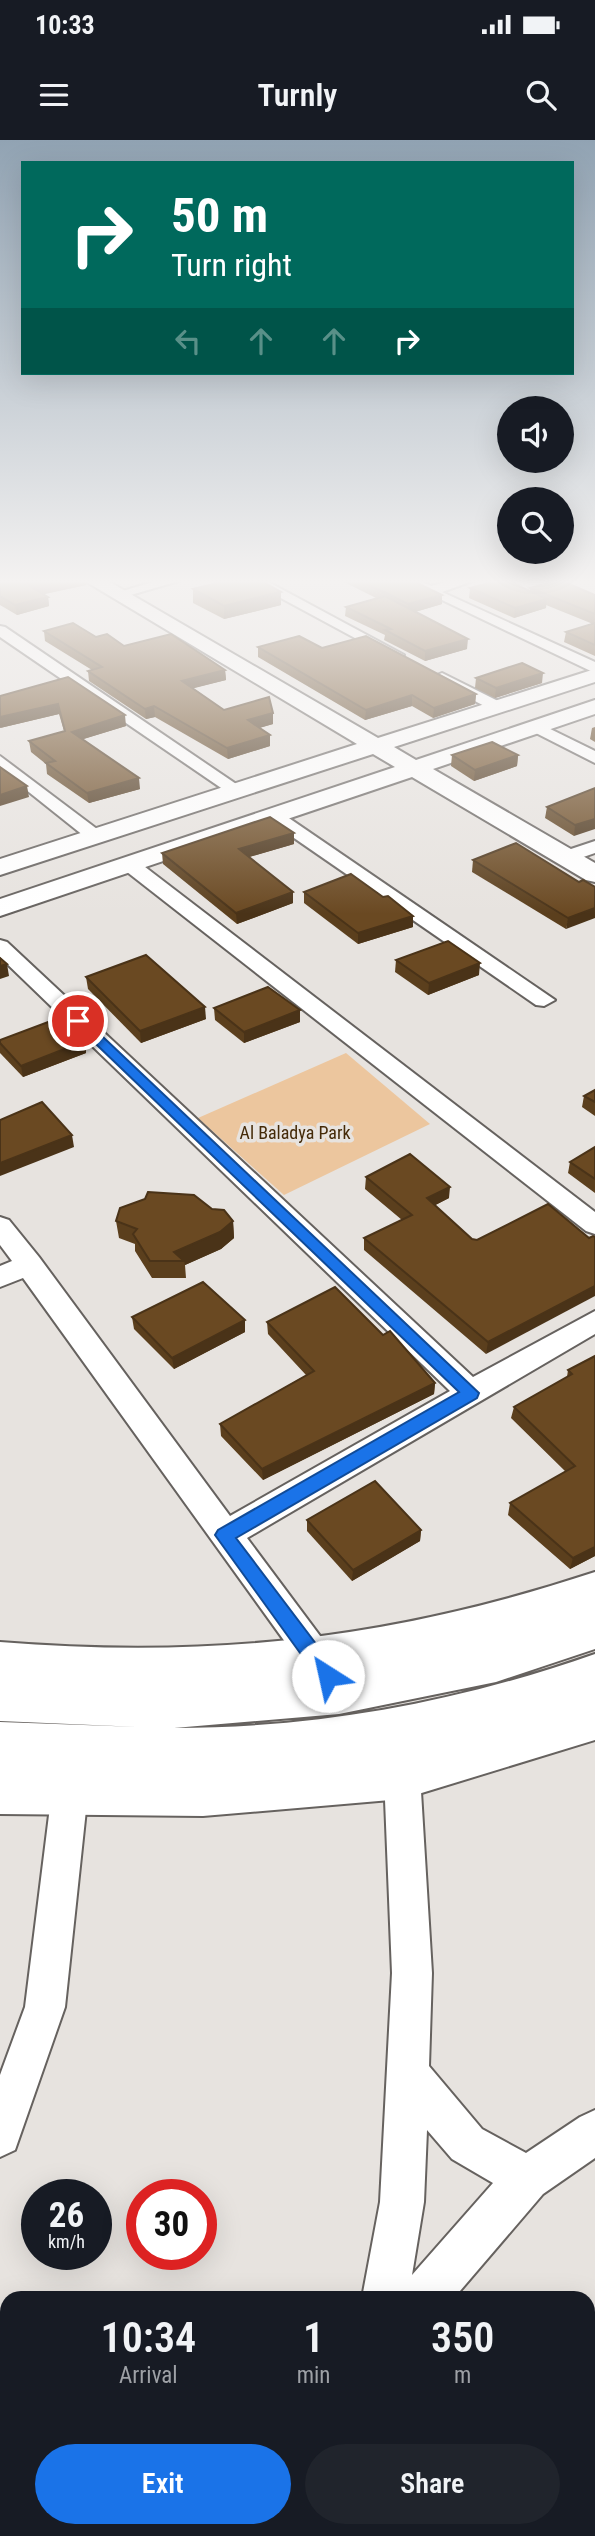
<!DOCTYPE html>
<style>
body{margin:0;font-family:"Roboto Condensed",sans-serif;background:#20242c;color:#f1f3f6;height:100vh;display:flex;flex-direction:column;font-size:26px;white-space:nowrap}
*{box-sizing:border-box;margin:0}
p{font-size:23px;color:#9ea1a6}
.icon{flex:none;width:38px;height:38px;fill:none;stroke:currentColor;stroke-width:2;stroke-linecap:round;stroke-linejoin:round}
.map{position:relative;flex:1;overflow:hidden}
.side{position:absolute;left:0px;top:2151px;width:595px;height:247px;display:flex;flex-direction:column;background:#171b24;border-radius:21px 21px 0 0;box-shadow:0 7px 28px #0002}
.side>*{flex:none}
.banner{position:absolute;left:21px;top:21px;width:553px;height:214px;border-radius:0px;box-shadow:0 7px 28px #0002;background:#00695c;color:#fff;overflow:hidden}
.tools{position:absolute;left:497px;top:256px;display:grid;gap:14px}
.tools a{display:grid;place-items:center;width:77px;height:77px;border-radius:50%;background:#171b24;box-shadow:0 7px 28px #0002;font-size:35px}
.speed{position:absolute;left:21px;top:2039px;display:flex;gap:14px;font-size:35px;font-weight:700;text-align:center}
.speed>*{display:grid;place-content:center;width:91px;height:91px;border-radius:50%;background:#171b24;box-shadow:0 7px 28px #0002;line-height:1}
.speed small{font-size:18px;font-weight:400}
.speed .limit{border:10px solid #d22;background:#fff;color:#111}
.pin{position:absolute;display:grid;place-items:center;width:60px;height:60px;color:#fff;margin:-30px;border:4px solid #fff;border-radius:50%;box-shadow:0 2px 7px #0007}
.me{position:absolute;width:77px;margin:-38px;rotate:325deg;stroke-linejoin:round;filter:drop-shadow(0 0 5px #0008)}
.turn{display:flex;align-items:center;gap:24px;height:147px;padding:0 35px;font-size:32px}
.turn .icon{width:91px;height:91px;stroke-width:2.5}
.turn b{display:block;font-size:49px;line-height:60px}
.lanes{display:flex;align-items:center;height:66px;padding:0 35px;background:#0003;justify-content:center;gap:35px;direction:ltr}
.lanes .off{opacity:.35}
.eta{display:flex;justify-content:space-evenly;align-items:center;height:119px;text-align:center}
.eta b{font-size:42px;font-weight:600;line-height:49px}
.button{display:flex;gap:14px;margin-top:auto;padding:14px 35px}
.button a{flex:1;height:80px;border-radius:42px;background:#1a73e8;color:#fff;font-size:28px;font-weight:600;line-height:80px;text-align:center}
.button a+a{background:#20242c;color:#f1f3f6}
.status{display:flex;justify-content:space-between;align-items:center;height:49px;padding:0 35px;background:#171b24;direction:ltr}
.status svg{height:19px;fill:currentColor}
header{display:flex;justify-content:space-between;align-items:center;height:91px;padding:0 35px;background:#171b24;font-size:32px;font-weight:600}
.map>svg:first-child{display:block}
</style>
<div class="status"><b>10:33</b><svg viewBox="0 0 49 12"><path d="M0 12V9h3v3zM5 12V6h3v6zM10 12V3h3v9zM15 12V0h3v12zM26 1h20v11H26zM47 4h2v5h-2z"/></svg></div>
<header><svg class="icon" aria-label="menu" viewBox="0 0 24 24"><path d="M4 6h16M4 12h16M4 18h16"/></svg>Turnly<svg class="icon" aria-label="search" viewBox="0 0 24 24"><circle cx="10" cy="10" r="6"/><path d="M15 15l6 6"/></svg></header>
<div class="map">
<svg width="595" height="2396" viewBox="0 0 595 2396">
<rect width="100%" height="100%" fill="#e7e3df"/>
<path fill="#ecc69e" d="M346 913 430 984 284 1055 198 978Z"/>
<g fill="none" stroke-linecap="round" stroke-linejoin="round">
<g stroke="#66625f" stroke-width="4">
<g id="minor">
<path d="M165 438H189L117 459 110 455Z"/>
<path d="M244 438H261L404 515 402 518H392Z"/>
<path d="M396 438H414L431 446 459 438H481L442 452 595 522V533Z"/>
<path d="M0 486 5 487 245 650 242 654H230L0 497Z"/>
<path d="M442 533 502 563 504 566 502 569H490L437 541V535Z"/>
<path d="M536 582 595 611V623L530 590 528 587Z"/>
<path d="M0 616 101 692 104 696 101 700H89L0 629Z"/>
<path d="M274 671 280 672 555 860 544 866 536 865 268 680 265 676 268 672Z"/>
<path d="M595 701V713L566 723 557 717 559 713Z"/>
<path d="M129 718 136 720 595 1072V1094L586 1091 122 728 120 724Z"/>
<path d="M0 800 7 802 473 1237 595 1171V1194L247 1398 335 1516 340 1527 335 1538 323 1543 311 1538 23 1138 0 1147V1126L12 1121 0 1105V1077L9 1080 39 1117 230 1376 450 1251 0 817Z"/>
<path d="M402 1617 415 1623 420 1635 432 1833 429 1926 482 1989 526 2013 580 1977 595 1970V2018L543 2054 454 2158H362L380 2062 392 1833 384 1635 389 1623ZM427 1990 452 2019 493 2043 412 2135 424 2062Z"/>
<path d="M70 1633 83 1638 88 1651 65 1867 15 2010 0 2017V1935L25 1867 52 1651 57 1638Z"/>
<path d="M312 2390H363V2396H311Z"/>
</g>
</g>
<g stroke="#66625f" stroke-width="4">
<g id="secondary">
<path d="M80 438H103L378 598 595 529V542L394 607 416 620 595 560V574L433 629 595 723V742L586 740 412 637 0 776V759L395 627 373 614 0 735V719L357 604Z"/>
<path d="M595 1432V1509L496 1542 339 1574 174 1588C320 1588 458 1562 595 1514V1600L402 1659 203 1676 0 1674V1582L139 1587 0 1581V1502C213 1519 392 1499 595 1432Z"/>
</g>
</g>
<use href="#minor" fill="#fff" fill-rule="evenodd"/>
<use href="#secondary" fill="#fff" fill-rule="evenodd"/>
</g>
<g fill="#5b3f1d">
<path d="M4 438H86V445L43 454 48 457 49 466 17 475 0 465V443L9 441Z"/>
<path d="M336 438H407L442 455V464L415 472 467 509 425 521 384 500 385 495 345 476 346 467 376 458Z"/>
<path d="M470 448 530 451V448L595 455V516L564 502 566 492 593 484 546 465V468L514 478 469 458Z"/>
<path d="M193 449 281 465 224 479 193 463Z"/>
<path d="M44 491 96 497 124 506 225 530 226 540 193 548 224 570 273 584 259 588 270 595V606L228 619 155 577 146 579 89 541 88 531 92 530 45 501Z"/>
<path d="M258 507 322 508 476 554 475 564 433 578 412 566 365 580 258 517Z"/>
<path d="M68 537 126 586 83 599 140 649 89 663 47 634 46 624 31 612 29 601 64 591 59 574 0 588Z"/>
<path d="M476 538 542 543 495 558 475 548Z"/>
<path d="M595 587V602L590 599 592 588Z"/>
<path d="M452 615H518L517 626 474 641 451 626Z"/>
<path d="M595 648 574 696 545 678 547 667Z"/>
<path d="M294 704 249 717 293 763 237 784 163 724 162 713Z"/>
<path d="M473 720 579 742 566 789 472 732Z"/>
<path d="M304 752 383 757 413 776V787L358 804 304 763Z"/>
<path d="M396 820 479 835 428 855 395 832Z"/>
<path d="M86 837 206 879 141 903 88 849Z"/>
<path d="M214 868 300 882 244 903 215 880Z"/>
<path d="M0 900 85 901 86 913 23 937 0 913Z"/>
<path d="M595 950V976L582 967 584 956Z"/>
<path d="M595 1007V1053L568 1033 570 1022Z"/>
<path d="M366 1037 449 1058 435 1065 472 1099 477 1100 548 1064 486 1214 364 1110V1098L402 1080 365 1049Z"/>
<path d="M212 1069 233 1081 234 1098 221 1109 185 1125 186 1138H152L135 1111V1104L119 1098 116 1081Z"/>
<path d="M132 1177 245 1180V1192L174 1229 134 1189Z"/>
<path d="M267 1182 383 1195 435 1243 434 1254 263 1340 221 1296 220 1284 306 1235 268 1194Z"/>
<path d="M595 1216V1416L570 1429 508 1375 510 1363 566 1332 511 1278 514 1267 567 1237 568 1230Z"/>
<path d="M307 1380 421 1390 420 1401 352 1441 307 1391Z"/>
</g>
<g fill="#4a3318">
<path d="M72 438H86V445L36 456 34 447Z"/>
<path d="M276 438H289L276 441Z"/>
<path d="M281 452V465L224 479V466Z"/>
<path d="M442 455V464L408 474V464Z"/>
<path d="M48 457 49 466 17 475 15 465Z"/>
<path d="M547 459 546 468 514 478 515 468Z"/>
<path d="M468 499 467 509 425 521V511Z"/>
<path d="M225 530 226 540 183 551 182 541Z"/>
<path d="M543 533 542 543 495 558 496 548Z"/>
<path d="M476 554 475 564 433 578 434 568Z"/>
<path d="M412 555V566L365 580 366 570Z"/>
<path d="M58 564 59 574 0 588V577Z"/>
<path d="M154 566 155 577 146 579 145 569Z"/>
<path d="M273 573V584L249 591 248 580Z"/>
<path d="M125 575 126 586 74 602 72 592Z"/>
<path d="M270 595V606L228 619 227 608Z"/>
<path d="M518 615 517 626 474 641 475 630Z"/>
<path d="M139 638 140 649 89 663 87 653Z"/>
<path d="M27 646 29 657 0 666V655Z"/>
<path d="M595 679V689L574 696 575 685Z"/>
<path d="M294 693V704L239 720V709Z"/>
<path d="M293 752V763L237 784 236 773Z"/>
<path d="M595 768V778L566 789 568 778Z"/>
<path d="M413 776V787L358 804V793Z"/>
<path d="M480 823 479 835 428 855 429 843Z"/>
<path d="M7 824 9 836 0 839V826Z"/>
<path d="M205 867 206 879 141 903 140 891Z"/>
<path d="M300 870V882L244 903V892Z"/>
<path d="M85 901 86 913 23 937 21 926Z"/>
<path d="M72 995 74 1007 0 1036V1023Z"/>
<path d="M450 1047 449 1058 426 1070 427 1058Z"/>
<path d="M233 1081 234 1098 221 1109 185 1125 184 1121 174 1112Z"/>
<path d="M595 1146V1156L486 1214 488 1202Z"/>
<path d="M245 1180V1192L174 1229 172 1218Z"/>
<path d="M435 1243 434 1254 263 1340 262 1329Z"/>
<path d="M421 1390 420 1401 352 1441 353 1430Z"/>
<path d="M595 1407V1416L570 1429 573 1418Z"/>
</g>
<g fill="#6a4922" stroke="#4a3318" stroke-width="2">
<path d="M19 438H72L34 447Z"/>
<path d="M240 438H256L281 452 224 466 193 449Z"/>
<path d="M355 438H407L442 455 408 464Z"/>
<path d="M18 439 48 457 15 465 0 456V443Z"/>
<path d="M504 439 547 459 515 468 470 448Z"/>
<path d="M560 440 595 455V474L530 448Z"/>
<path d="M385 456 468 499 425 511 385 490 391 489 346 467Z"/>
<path d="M73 483 96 497 107 494 124 506 171 494 225 530 182 541 224 570 269 557 273 573 248 580 270 595 227 608 154 566 145 569 88 531 102 527 44 491Z"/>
<path d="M595 483V505L566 492Z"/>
<path d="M299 496 322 508 366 496 476 554 434 568 412 555 366 570 258 507Z"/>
<path d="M522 523 543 533 496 548 476 538Z"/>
<path d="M68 537 125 575 72 592 139 638 87 653 46 623 55 621 29 601 65 591 58 564 0 577V556Z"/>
<path d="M492 602 518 615 475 630 452 615Z"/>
<path d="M0 627 27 646 0 655Z"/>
<path d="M595 648V679L575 685 547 667Z"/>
<path d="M270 677 294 693 239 709 293 752 236 773 162 713Z"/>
<path d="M516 703 579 742 583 740 595 747V768L568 778 473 720Z"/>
<path d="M351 734 383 757 388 756 413 776 358 793 304 752Z"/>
<path d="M448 801 480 823 429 843 396 820Z"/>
<path d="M146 815 205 867 140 891 86 837Z"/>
<path d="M0 818 7 824 0 826Z"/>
<path d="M268 847 300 870 244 892 214 868Z"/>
<path d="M59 878 85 901 21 926 0 903V900Z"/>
<path d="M595 950V962L584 956Z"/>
<path d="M42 962 72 995 0 1023V980Z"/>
<path d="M595 1007V1039L570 1022Z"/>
<path d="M410 1014 450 1047 427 1058 472 1099 477 1100 548 1064 589 1098 593 1096 595 1097V1146L488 1202 364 1098 412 1075 366 1037Z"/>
<path d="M148 1052 194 1055 212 1069 224 1070 233 1081 220 1092 174 1112 184 1121H150L133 1094 137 1089 116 1081 120 1068 145 1059Z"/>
<path d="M203 1142 245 1180 172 1218 132 1177Z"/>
<path d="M335 1147 383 1195 390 1191 435 1243 262 1329 220 1284 314 1231 267 1182Z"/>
<path d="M595 1216V1407L573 1418 510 1363 575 1326 514 1267 572 1234 568 1230Z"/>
<path d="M375 1341 421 1390 353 1430 307 1380Z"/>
</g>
<linearGradient id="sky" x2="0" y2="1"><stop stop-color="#91a3b3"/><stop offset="0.57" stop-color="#f4f2f1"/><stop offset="1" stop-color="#f4f2f1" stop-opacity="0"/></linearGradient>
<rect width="595" height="774" fill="url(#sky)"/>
<path fill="#1a73e8" stroke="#114b97" stroke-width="2" d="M74 878H83L479 1253 477 1258 236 1398 335 1529 338 1536 335 1542 328 1545 321 1542 215 1395 218 1390 459 1252 74 883Z"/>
<g text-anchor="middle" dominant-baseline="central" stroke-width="7" stroke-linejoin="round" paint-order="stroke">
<g font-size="18" fill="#442a08" stroke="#e7e3df">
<text x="295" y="992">Al Baladya Park</text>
</g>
</g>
</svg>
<div class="tools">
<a><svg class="icon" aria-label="sound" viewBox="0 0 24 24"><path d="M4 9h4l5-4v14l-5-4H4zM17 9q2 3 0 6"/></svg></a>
<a><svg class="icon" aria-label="search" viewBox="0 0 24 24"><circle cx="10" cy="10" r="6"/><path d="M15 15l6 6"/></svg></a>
</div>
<div class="speed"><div>26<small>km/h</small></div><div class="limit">30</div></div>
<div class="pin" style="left:78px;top:881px;background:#d93025"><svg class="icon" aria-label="arrive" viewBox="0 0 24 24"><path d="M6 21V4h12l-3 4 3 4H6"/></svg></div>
<svg class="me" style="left:328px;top:1536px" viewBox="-20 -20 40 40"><circle r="19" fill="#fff"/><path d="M0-13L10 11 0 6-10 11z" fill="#1a73e8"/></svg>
<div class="banner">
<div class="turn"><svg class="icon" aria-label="right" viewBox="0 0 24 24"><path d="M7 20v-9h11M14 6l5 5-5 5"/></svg><div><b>50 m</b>Turn right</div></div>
<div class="lanes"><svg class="icon off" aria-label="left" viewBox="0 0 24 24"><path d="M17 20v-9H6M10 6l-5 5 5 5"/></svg><svg class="icon off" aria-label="ahead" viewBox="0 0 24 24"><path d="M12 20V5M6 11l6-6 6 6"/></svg><svg class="icon off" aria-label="ahead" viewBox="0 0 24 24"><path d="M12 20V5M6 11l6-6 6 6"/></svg><svg class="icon" aria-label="right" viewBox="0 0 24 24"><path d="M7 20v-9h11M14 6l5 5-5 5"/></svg></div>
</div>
<section class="side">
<div class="eta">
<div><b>10:34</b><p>Arrival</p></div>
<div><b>1</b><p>min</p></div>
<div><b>350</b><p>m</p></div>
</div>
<div class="button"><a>Exit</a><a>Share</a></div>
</section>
</div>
